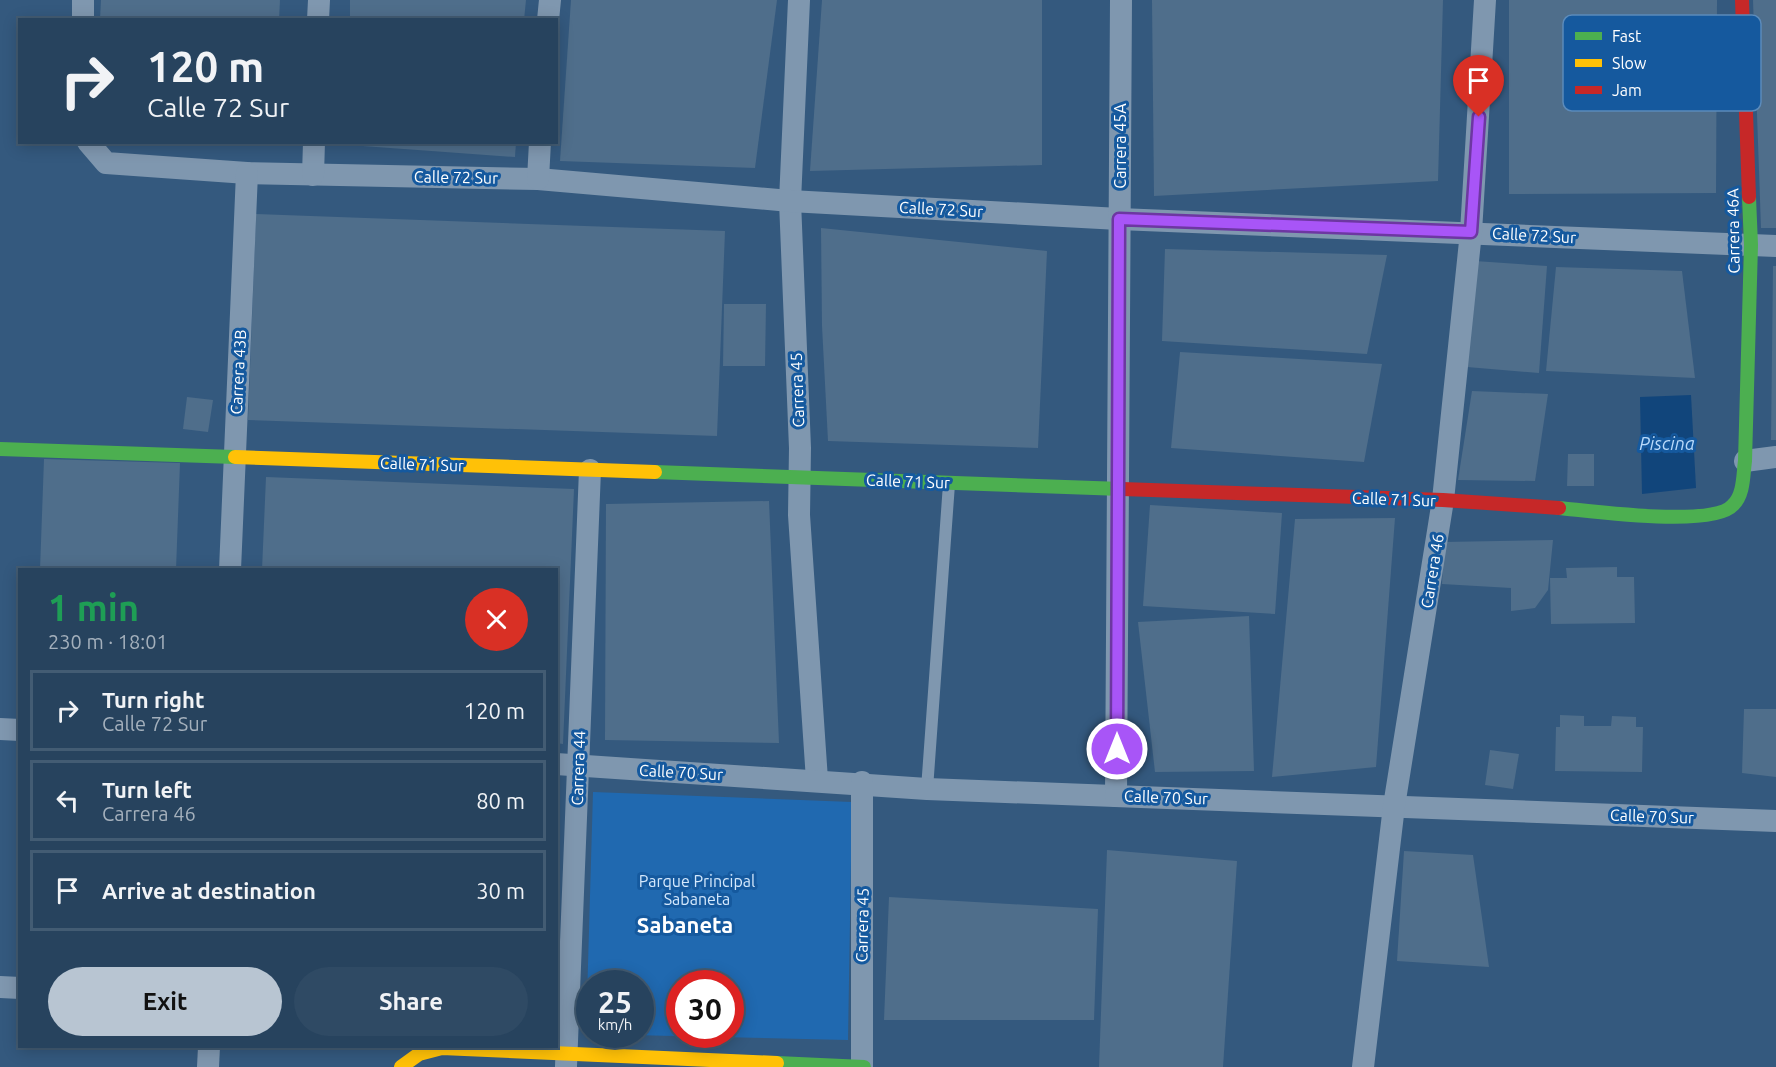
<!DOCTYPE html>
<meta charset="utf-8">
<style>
body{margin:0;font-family:Ubuntu,sans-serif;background:#2f4a64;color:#f1f3f6;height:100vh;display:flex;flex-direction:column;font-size:22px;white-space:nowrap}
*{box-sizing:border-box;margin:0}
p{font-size:20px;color:#a4b0bc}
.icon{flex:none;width:33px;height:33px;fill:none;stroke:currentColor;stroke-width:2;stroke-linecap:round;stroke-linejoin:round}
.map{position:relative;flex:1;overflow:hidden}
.details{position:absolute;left:18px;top:568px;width:540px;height:480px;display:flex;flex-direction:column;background:#27435e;border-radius:0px;box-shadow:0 3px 15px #0003,0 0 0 2px #435c73}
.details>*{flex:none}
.hud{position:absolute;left:18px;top:18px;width:540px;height:126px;border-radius:0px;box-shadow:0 3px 15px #0003,0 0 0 2px #435c73;background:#27435e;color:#f1f3f6;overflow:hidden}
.speed{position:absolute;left:576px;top:970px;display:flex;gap:12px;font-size:30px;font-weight:700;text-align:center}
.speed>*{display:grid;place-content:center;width:78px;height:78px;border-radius:50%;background:#27435e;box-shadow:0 3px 15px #0003,0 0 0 2px #435c73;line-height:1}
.speed small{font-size:15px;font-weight:400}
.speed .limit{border:9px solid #d22;background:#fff;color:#111}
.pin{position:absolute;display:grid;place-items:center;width:51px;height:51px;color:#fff;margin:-62px -26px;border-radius:50% 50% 50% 0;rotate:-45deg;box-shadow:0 0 6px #0007}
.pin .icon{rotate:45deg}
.me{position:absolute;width:66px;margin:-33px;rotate:0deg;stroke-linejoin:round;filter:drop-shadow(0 0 4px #0008)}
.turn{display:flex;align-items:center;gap:21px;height:126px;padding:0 30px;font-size:27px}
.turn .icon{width:78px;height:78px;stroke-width:2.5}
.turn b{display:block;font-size:42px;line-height:51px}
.round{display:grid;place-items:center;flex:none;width:63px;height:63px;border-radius:32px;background:#2f4a64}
.headline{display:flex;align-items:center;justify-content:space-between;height:102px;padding:0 30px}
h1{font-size:36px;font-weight:600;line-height:45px;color:#1e9e55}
.button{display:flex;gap:12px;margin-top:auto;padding:12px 30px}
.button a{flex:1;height:69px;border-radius:36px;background:#b8c5d2;color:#111;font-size:24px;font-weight:600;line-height:69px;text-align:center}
.button a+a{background:#2f4a64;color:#f1f3f6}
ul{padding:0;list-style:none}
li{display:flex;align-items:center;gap:18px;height:81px;margin:0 12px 9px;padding:0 18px;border:3px solid #435c73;border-radius:0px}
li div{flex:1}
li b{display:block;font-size:22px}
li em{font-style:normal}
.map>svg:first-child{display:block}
</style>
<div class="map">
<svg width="1776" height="1067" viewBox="0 0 1776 1067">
<rect width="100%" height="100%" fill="#34597e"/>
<path fill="#2069b0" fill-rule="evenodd" d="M593 792 852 802 848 1040 630 1035H640V984H590L589 1034H586ZM680 984H730V1035H680Z"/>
<path fill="#11457b" d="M1691 395 1696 488 1642 494 1640 397Z"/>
<g fill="#4f6e8b">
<path d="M101 0H280L279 20H100Z"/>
<path d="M350 0H526L524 20H350Z"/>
<path d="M571 0H777L755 168 560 161Z"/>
<path d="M822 0H1042V165L810 171Z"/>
<path d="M1152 0H1443L1438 181 1154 196Z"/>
<path d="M1509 0H1717L1716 193 1509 194Z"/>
<path d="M1753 0H1776V228H1761Z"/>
<path d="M349 142H516L515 157 349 145Z"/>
<path d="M256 214 725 231 717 436 248 420Z"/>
<path d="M821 228 1047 251 1038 448 828 441 822 326Z"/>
<path d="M1165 249 1387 255 1367 354 1162 341Z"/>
<path d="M1475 261 1547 266 1539 373 1467 367Z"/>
<path d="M1773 266H1776V440H1771Z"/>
<path d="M1556 267 1682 271 1695 378 1546 371Z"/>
<path d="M724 304H766L765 366H723Z"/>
<path d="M1180 352 1382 364 1364 462 1171 448Z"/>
<path d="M1472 391 1548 394 1535 481 1458 480Z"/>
<path d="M187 397 213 400 208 432 183 429Z"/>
<path d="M1568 454H1594V486H1567Z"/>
<path d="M44 459 180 463 176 570H40Z"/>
<path d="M266 477 574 489 563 744 556 743V570H262Z"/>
<path d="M769 501 779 743 605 740 606 504Z"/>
<path d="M1150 505 1282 513 1275 614 1143 606Z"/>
<path d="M1395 518 1376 767 1272 777 1295 519Z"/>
<path d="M1553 540 1548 590 1535 608 1511 611V588L1442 584 1444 542Z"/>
<path d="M1617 567V577H1634L1635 623 1551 624 1550 578H1567L1566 568Z"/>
<path d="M1249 616 1254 771 1155 772 1138 622Z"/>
<path d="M18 693H20V711H17Z"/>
<path d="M1744 709H1776V777L1742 773Z"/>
<path d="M1560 715 1584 716V726H1611L1612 716 1636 717V727H1643L1642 772 1555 771 1556 727H1560Z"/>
<path d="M1490 750 1519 754 1513 789 1485 785Z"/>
<path d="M1107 850 1237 861 1223 1067H1099Z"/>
<path d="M1404 851 1473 855 1489 967 1397 961Z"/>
<path d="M889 897 1098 909 1094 1020H884Z"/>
</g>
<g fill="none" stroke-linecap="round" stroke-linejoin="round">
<path stroke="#7f97af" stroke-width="12" d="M927 789 949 484"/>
<g stroke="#7f97af" stroke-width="22">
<path d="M799 0 790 201 800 448 799 515 817 780"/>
<path d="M83 20V0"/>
<path d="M318 20 319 0"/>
<path d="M548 20 550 0"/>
<path d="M88 142 106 163 247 173 538 179 790 201 1119 219 1776 246"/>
<path d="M313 175 314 142"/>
<path d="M538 179 540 142"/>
<path d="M1745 461 1776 457"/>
<path d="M230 570 247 173"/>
<path d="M0 729 20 730"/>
<path d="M556 764 927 789 1776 821"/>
<path d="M1116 796 1121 0"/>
<path d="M0 987 20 988"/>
<path d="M566 1066 590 470"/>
<path d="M208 1067 209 1047"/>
<path d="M862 1067V782"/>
<path d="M1363 1067 1394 806 1443 500 1471 232 1485 0"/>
</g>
<g stroke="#4caf50" stroke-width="14">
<path d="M0 449 235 457"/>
<path d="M655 472 1122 489"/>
<path d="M1559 508C1592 511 1713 528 1733 505 1744 495 1743 475 1745 461L1751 245 1749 197"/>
<path d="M777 1063 864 1067"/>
</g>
<g stroke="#ffc107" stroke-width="14">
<path d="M235 457 655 472"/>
<path d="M401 1067 419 1054 442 1048 777 1063"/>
</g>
<g stroke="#c62828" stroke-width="14">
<path d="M1742 0 1749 197"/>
<path d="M1122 489 1443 500 1559 508"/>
</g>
</g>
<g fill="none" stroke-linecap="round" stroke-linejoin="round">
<g stroke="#6d37a1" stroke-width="15">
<path id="route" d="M1117 749 1119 219 1471 232 1479 117"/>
</g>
<use href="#route" stroke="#a855f7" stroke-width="10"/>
</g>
<g text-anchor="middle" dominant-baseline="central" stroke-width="6" stroke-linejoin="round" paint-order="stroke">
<g font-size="16" fill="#fff" stroke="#15599e">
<text transform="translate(1120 146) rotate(-90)">Carrera 45A</text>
<text transform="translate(456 177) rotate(1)">Calle 72 Sur</text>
<text transform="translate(941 209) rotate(3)">Calle 72 Sur</text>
<text transform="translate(1733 231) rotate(-91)">Carrera 46A</text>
<text transform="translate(1534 235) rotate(3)">Calle 72 Sur</text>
<text transform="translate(238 372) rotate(-87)">Carrera 43B</text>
<text transform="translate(797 390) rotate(-92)">Carrera 45</text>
<text transform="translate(422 464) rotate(2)">Calle 71 Sur</text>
<text transform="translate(908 481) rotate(2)">Calle 71 Sur</text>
<text transform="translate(1394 499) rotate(2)">Calle 71 Sur</text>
<text transform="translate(1432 571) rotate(-81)">Carrera 46</text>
<text transform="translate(578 768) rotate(-88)">Carrera 44</text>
<text transform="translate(681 772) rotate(3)">Calle 70 Sur</text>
<text transform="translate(1166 797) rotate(2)">Calle 70 Sur</text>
<text transform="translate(1652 816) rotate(2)">Calle 70 Sur</text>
<text transform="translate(862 925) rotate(-89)">Carrera 45</text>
</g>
<g font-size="16" fill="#d5e9fd" stroke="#15599e">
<text x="697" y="881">Parque Principal<tspan x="697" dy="18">Sabaneta</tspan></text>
</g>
<g font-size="18" font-style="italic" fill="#b9dafa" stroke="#15599e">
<text x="1667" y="443">Piscina</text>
</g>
<g font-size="22" font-weight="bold" fill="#fff" stroke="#15599e">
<text x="685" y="924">Sabaneta</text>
</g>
</g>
<rect x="1563" y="15" width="198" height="96" rx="9" fill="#15599e" stroke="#5b8bbb" stroke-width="1.5"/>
<rect x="1575" y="32" width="27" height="8" fill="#4caf50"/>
<rect x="1575" y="59" width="27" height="8" fill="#ffc107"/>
<rect x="1575" y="86" width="27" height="8" fill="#c62828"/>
<g font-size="16" fill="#fff">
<text x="1612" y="42">Fast</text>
<text x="1612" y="69">Slow</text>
<text x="1612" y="96">Jam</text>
</g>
</svg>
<div class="speed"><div>25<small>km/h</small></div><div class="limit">30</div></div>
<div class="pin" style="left:1479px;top:117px;background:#d93025"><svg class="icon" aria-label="arrive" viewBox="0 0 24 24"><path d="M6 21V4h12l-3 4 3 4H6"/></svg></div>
<svg class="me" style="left:1117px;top:749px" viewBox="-20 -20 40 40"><circle r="17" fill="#a855f7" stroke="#fff" stroke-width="3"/><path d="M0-11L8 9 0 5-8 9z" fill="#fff"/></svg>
<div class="hud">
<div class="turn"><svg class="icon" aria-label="right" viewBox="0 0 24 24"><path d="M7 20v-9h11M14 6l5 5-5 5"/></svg><div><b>120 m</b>Calle 72 Sur</div></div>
</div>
<section class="details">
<div class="headline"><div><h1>1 min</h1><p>230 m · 18:01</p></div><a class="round" style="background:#d93025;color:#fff"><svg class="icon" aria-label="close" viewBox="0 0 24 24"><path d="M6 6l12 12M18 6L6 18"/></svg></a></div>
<ul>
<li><svg class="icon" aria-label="right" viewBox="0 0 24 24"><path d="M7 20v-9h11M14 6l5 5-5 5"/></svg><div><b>Turn right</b><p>Calle 72 Sur</p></div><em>120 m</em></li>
<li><svg class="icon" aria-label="left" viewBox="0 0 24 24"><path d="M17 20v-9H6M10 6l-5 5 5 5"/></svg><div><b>Turn left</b><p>Carrera 46</p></div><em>80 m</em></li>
<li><svg class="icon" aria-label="arrive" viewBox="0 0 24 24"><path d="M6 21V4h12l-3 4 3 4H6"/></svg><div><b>Arrive at destination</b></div><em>30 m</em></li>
</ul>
<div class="button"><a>Exit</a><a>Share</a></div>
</section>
</div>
